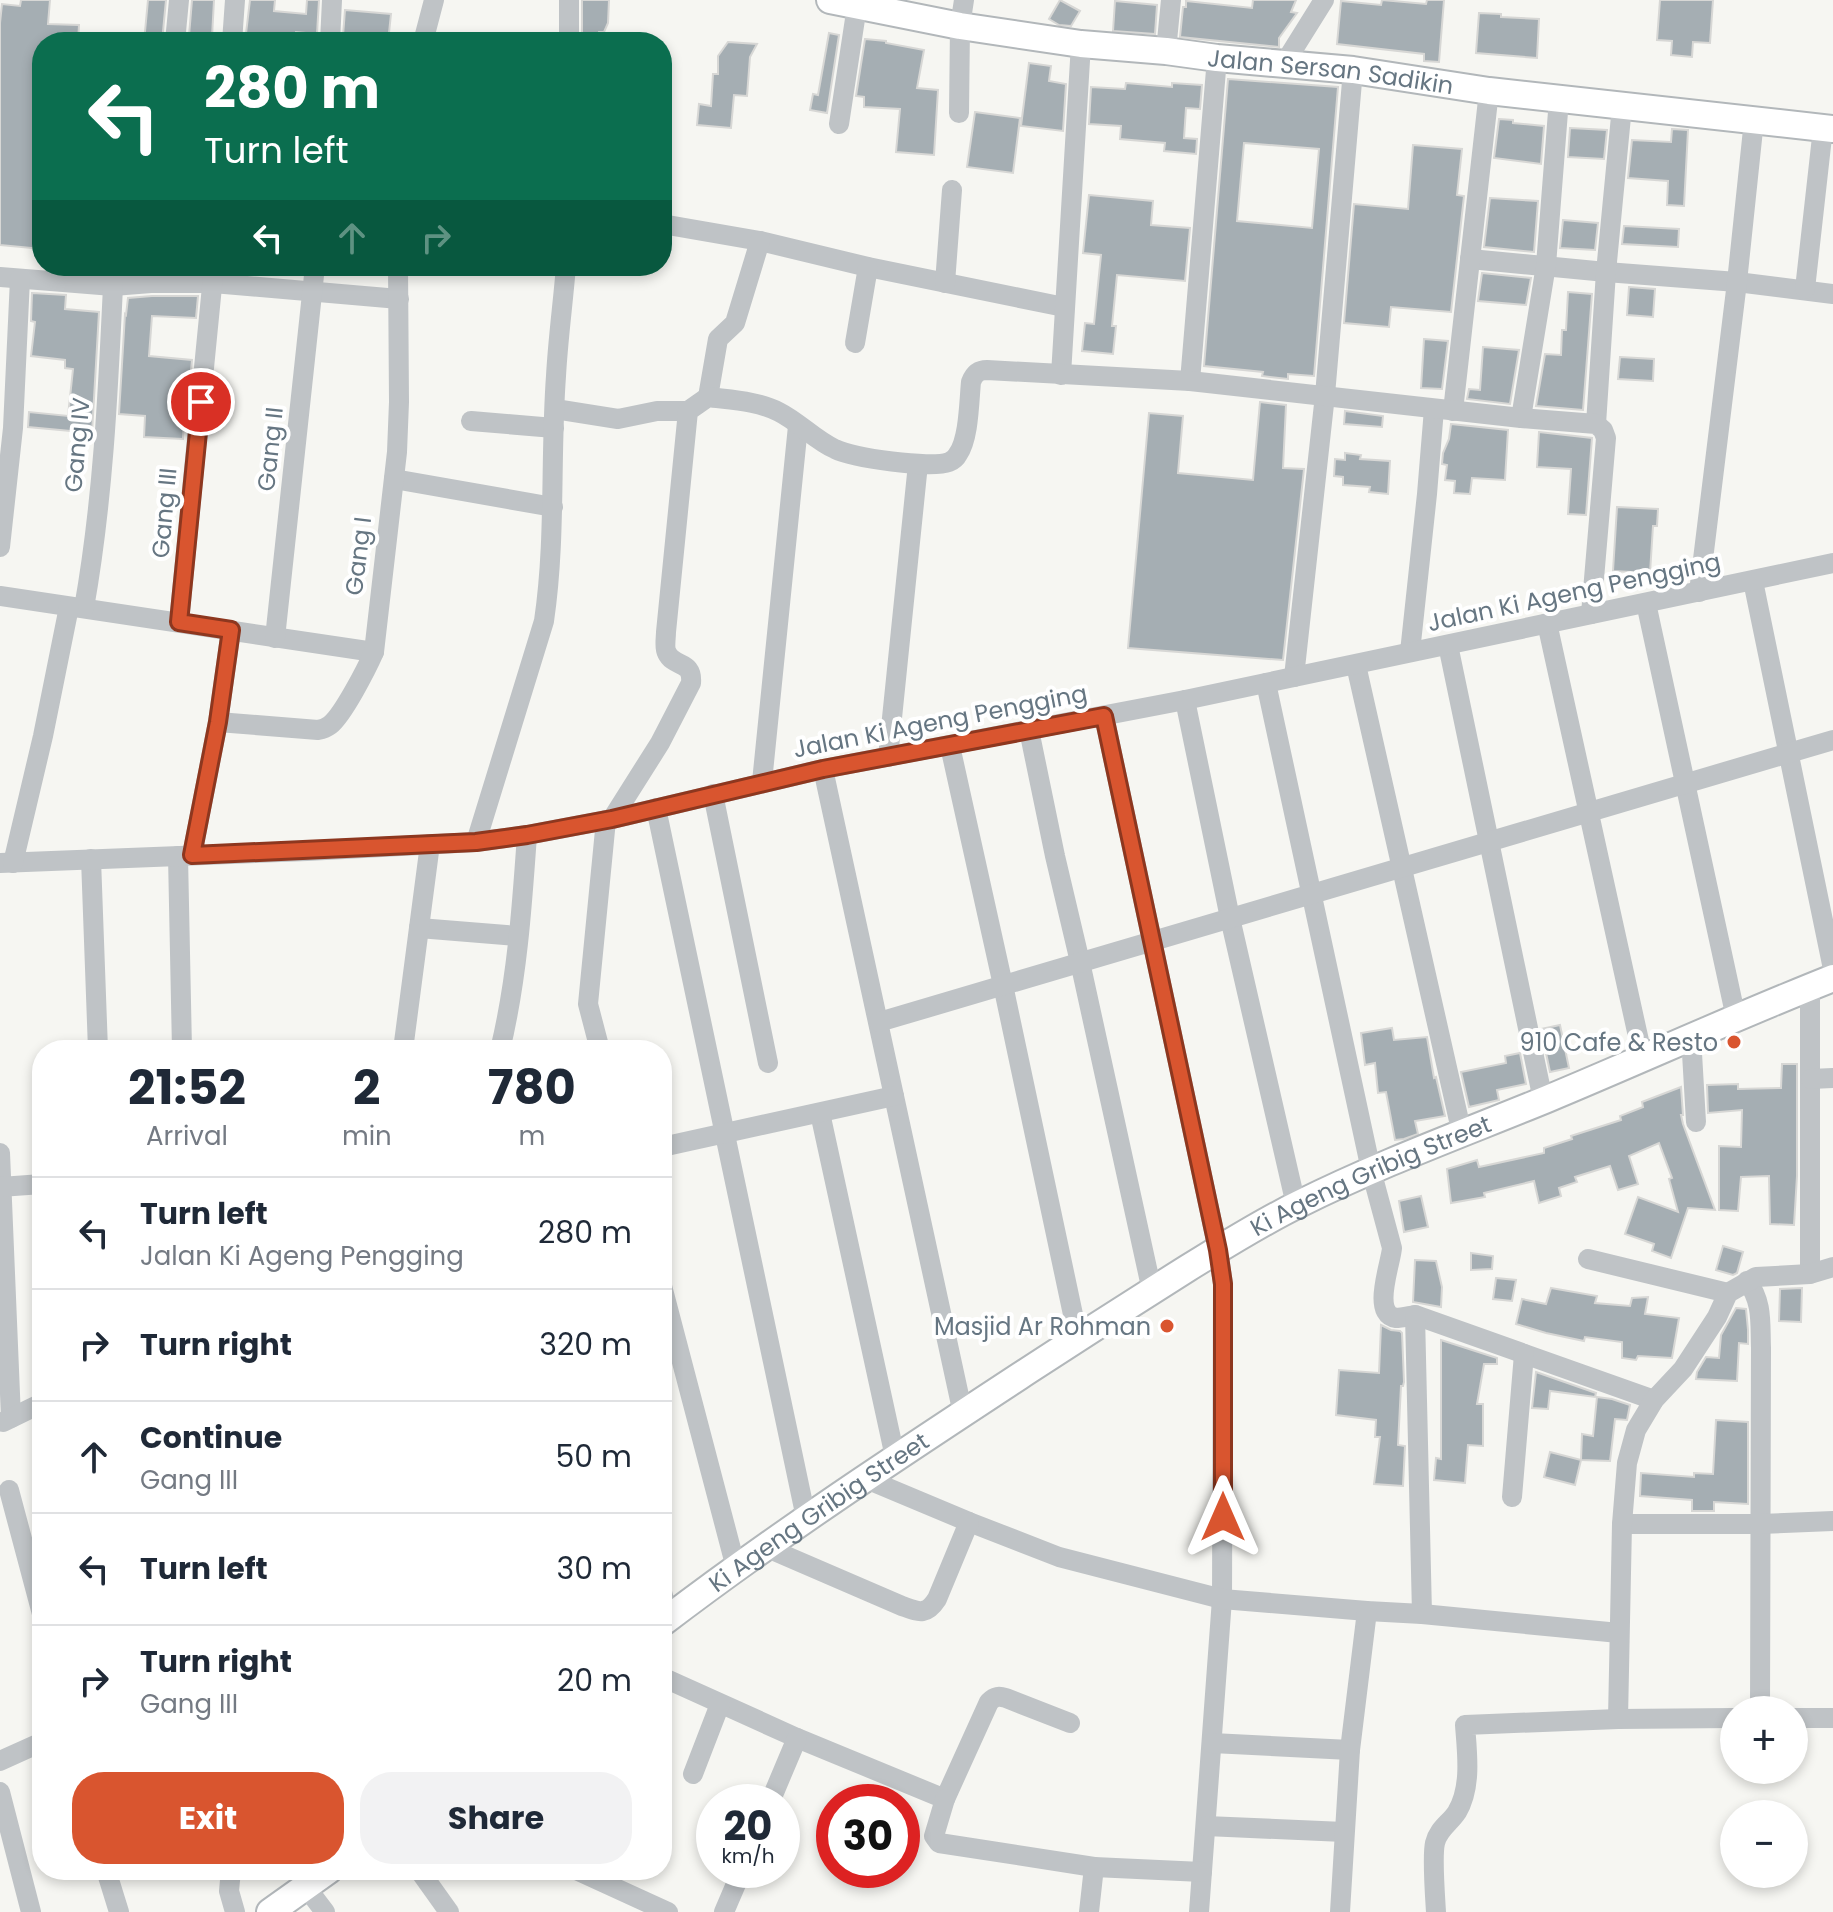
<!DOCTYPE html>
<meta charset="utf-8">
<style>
body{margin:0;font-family:Poppins,sans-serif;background:#f2f2f3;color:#1f2937;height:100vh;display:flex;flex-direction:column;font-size:30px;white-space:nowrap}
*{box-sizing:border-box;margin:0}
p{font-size:26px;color:#747a83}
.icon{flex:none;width:44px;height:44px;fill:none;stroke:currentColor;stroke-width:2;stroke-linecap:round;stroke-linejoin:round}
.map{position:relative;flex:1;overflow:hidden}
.sheet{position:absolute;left:32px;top:1040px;width:640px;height:840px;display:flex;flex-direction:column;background:#fff;border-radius:32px;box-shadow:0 4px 12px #0003}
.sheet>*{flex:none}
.guide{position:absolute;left:32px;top:32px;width:640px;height:244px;border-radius:32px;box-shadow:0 4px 12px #0003;background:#0b6e4f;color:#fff;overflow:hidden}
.buttons{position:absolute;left:1720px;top:1696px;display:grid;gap:16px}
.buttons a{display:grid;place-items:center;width:88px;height:88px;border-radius:50%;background:#fff;box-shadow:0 4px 12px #0003;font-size:40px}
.speed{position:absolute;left:696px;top:1784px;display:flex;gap:16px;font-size:40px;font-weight:700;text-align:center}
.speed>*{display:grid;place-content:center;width:104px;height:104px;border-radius:50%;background:#fff;box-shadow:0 4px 12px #0003;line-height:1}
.speed small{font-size:20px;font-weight:400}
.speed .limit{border:12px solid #d22;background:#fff;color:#111}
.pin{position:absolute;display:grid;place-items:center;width:68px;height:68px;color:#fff;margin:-34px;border:4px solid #fff;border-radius:50%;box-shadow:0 2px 8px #0007}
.me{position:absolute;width:88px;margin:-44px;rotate:0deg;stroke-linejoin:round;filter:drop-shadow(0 0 6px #0008)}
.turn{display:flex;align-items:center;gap:28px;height:168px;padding:0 40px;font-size:36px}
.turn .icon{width:104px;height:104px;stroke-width:2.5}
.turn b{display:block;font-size:56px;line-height:68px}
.lanes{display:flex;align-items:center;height:76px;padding:0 40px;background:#0003;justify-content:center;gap:40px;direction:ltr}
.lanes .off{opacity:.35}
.eta{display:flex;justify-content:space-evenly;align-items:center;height:136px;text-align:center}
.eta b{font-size:48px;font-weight:700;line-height:56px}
.button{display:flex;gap:16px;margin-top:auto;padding:16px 40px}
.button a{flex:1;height:92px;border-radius:32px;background:#d9552f;color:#fff;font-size:32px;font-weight:700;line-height:92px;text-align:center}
.button a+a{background:#f2f2f3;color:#1f2937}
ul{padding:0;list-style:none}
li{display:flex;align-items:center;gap:24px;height:112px;padding:0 40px;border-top:2px solid #e0e1e3}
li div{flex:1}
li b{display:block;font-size:30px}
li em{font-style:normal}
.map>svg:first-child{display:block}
</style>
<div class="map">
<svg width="1833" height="1912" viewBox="0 0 1833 1912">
<rect width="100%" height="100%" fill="#f6f6f2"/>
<g fill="#a5aeb3" stroke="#d7d7d5" stroke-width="2" fill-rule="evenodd">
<path d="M21 0H50L48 24 79 25 78 42H42V130L39 166H42V249L0 245V23L2 4 20 6Z"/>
<path d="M148 0H166L162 42H144Z"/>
<path d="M192 0H214L212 37 189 36Z"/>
<path d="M250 0H275L274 11 306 14 307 0H319L317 34 296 32 295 42H245Z"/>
<path d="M582 0H609L608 23 604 32H599L598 42H582Z"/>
<path d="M1060 0 1080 11 1071 26 1059 25 1049 19Z"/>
<path d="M1253 0H1296L1291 12 1297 13 1279 38V47L1180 37 1183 7H1186V1L1252 8Z"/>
<path d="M1382 0 1426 4 1427 0H1444L1439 62 1424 61V54L1337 44 1341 1 1381 5Z"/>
<path d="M1660 0H1713L1710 43 1693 42 1692 57 1671 55 1672 41 1657 40Z"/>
<path d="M1115 1 1157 5 1155 34 1113 31Z"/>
<path d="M345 10 391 14 388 42H354V37L343 36Z"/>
<path d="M1479 13 1501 14V17L1539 19 1537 58 1476 53Z"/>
<path d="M829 33 839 35 827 113 810 110 813 94 818 95Z"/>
<path d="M865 39 886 41V43L924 50 917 88 938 90 934 155 896 152 900 109 864 107V97L856 96Z"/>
<path d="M728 42 757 44 750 57 747 96 734 95 731 128 697 125 699 104 711 106 713 74H718V56Z"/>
<path d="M1029 63 1051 66 1049 81 1066 84 1063 131 1021 126Z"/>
<path d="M1228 79 1338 87 1314 376 1288 374V379L1262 376 1263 372 1204 366ZM1244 143 1319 149 1312 228 1237 221Z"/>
<path d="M1126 83 1172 87V83L1202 85 1200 109 1186 108 1184 138 1197 139 1196 154 1164 151 1165 143 1120 139 1121 126 1089 124 1091 87 1125 89Z"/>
<path d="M975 112 1020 118 1013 173 967 167Z"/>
<path d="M1499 119 1513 120V123L1544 126 1541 164 1494 158Z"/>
<path d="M1570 128 1607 130 1604 159 1568 157Z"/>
<path d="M1672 129 1688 130 1684 206 1667 205 1668 181 1628 178 1632 140 1671 142Z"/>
<path d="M1413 145 1462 149 1457 195 1464 196 1451 312 1391 307 1389 327 1344 323 1354 204 1408 209Z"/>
<path d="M1089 195 1153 201 1151 225 1190 228 1185 281 1117 275 1112 326H1116L1113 354 1082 351 1085 323 1094 324 1101 255 1083 253Z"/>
<path d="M1490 198 1538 201 1534 252 1484 247Z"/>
<path d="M1563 220 1598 223 1595 250 1560 248Z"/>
<path d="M1624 226 1679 229 1678 247 1622 244Z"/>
<path d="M1482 273 1531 278 1526 305 1478 301Z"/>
<path d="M1629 287 1655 289 1653 317 1627 315Z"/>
<path d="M1568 292 1592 294 1583 410 1536 406 1545 354 1561 355 1562 330H1566Z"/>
<path d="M32 293 66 295 65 309 99 312 92 433 28 427 29 412 68 416 73 369 65 368V360L31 356 35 322 31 321Z"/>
<path d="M152 296H198L196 318 152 316 149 356 192 360 190 381H186L183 439 144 437 145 416 119 414 125 314 126 315 128 298Z"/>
<path d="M1424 339 1448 341 1442 389 1421 388Z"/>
<path d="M1483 347 1519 350 1510 404 1467 399 1469 389 1480 390Z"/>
<path d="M1620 357 1654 359 1653 381 1618 379Z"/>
<path d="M1260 402 1286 405 1283 468 1304 469 1283 660 1128 648 1149 413 1183 416 1178 473 1253 480Z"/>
<path d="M1345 411 1383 416 1382 427 1344 424Z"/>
<path d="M1451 424 1508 430 1505 480 1472 478 1470 494 1454 493 1455 481 1445 480 1447 465 1442 464 1443 453 1449 439Z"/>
<path d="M1539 432 1592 438 1586 515 1568 514 1571 469 1537 467Z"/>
<path d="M1345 453 1361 455 1360 459 1390 461 1388 494 1369 492 1370 487 1343 485V477L1334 476 1335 459 1345 460Z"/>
<path d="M1617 507 1658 509 1657 526H1653L1650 573 1613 571Z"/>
<path d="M1560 1025 1569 1068 1550 1072 1541 1029Z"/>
<path d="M1392 1028 1394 1040 1427 1037 1434 1078 1436 1077 1445 1116 1415 1121 1418 1134 1404 1139 1395 1140 1386 1092 1378 1093 1375 1063 1365 1065 1361 1033Z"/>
<path d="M1520 1053 1526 1084 1497 1090 1499 1100 1469 1107 1461 1072 1506 1063 1505 1056Z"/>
<path d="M1782 1064H1797V1176L1794 1225 1770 1224 1769 1176 1741 1177 1738 1211 1719 1210V1146L1741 1147 1742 1110 1708 1113 1707 1085 1738 1084V1089L1781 1088Z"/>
<path d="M1681 1087 1683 1115H1681L1683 1124 1715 1210 1688 1208 1671 1258 1652 1251 1654 1244 1625 1234 1638 1197 1678 1212 1669 1179 1672 1178 1659 1143 1629 1156 1638 1184 1618 1190 1610 1166 1575 1177 1577 1182 1559 1188 1561 1196 1539 1203 1534 1181 1484 1193 1485 1197 1451 1203 1447 1169 1477 1160 1479 1167 1544 1153V1148L1572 1139 1571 1136 1621 1120 1620 1116 1643 1107 1642 1102Z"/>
<path d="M1421 1196 1428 1227 1404 1232 1399 1201Z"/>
<path d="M1723 1246 1743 1252 1737 1273 1733 1275 1716 1270Z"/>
<path d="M1471 1253 1493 1256 1492 1269 1471 1270Z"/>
<path d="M1415 1260 1436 1261 1442 1287 1441 1307 1413 1302Z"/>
<path d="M1496 1278 1516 1280 1512 1301 1493 1299Z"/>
<path d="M1551 1288 1597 1296 1595 1303 1630 1306 1632 1298 1648 1297 1645 1314 1679 1318 1672 1358 1638 1356 1636 1360 1622 1358V1342L1585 1337 1584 1341 1546 1333 1516 1324 1522 1299 1546 1304Z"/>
<path d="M1802 1288 1801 1322 1779 1321 1780 1289Z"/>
<path d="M1736 1308 1746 1309 1748 1330V1344L1739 1343 1737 1381 1696 1379 1697 1372 1706 1357 1719 1358 1721 1335Z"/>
<path d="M1381 1325 1391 1330 1400 1331 1402 1333 1404 1382 1403 1386H1401L1398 1445 1405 1446 1403 1486 1374 1484 1380 1437H1375L1376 1420 1336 1415 1339 1370 1379 1373Z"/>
<path d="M1441 1340 1497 1358V1364H1484L1477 1404H1483V1446L1468 1445 1465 1483 1434 1480 1436 1458 1441 1459Z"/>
<path d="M1536 1372 1596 1393 1595 1397 1550 1391 1548 1409 1532 1408Z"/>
<path d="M1597 1397 1612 1399 1630 1405 1627 1420 1615 1419 1610 1461 1581 1460 1582 1434 1593 1436Z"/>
<path d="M1716 1420 1748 1422V1504L1714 1502V1511H1692V1500L1640 1496 1641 1473 1694 1477V1473L1713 1474Z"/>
<path d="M1550 1452 1581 1460 1575 1485 1544 1477Z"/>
</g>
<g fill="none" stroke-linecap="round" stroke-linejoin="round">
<g stroke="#b2b7ba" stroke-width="30">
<g id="major">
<path id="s1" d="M830 0 960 26 1081 44 1166 51 1217 58 1353 70 1489 91 1833 129"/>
<path id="s2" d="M662 1623C780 1533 904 1452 1029 1370 1081 1336 1134 1302 1188 1268 1224 1246 1260 1223 1299 1204 1379 1164 1464 1133 1547 1099 1643 1059 1737 1016 1833 978"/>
<path d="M270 1912 329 1870"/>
</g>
</g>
<g stroke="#bfc3c6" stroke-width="20">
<path d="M175 42 179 0"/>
<path d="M232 42 235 0"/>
<path d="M330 42 332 0"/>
<path d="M423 42 434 0"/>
<path d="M569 42V0"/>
<path d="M1166 51 1171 0"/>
<path d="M1284 64 1324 0"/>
<path d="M959 113 960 26 964 0"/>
<path d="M839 124 857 6"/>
<path d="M662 224 760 241 868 267 1064 307"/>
<path d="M1470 259 1606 272 1737 282 1833 294"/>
<path d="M0 277 113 286 151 283H213L399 299"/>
<path d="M945 283 952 190"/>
<path d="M1805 289 1823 128"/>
<path d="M855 343 868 267"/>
<path d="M1061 375 1081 44"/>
<path d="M1190 381 1217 58"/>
<path d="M708 397 718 339 735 323 760 241"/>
<path d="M555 409 618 419 657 411H688"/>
<path d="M1453 411 1489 91"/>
<path d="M1521 418 1546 265 1559 99"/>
<path d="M471 421 554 428"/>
<path d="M1596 424 1606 272 1622 106"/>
<path d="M394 479 553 507"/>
<path d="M0 547 13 428 20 279"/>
<path d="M1753 581 1833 969"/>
<path d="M1699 592 1737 282 1754 120"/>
<path d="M0 596 374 652"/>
<path d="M1646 603 1736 1018"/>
<path d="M84 608C103 501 108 394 113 286"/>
<path d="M179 622 214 266"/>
<path d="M1547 623 1643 1059"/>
<path d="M275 638 315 266"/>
<path d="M1448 645 1543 1100"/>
<path d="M1410 652 1427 494 1434 409"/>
<path d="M1356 665 1462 1134"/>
<path d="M1294 677 1325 395 1353 70"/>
<path d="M1266 683 1371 1170 1392 1248C1391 1263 1371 1315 1396 1318 1401 1318 1409 1316 1415 1315L1654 1400"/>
<path d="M1185 700 1230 918 1296 1205"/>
<path d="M1104 716 1218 1250 1223 1284 1222 1599 1199 1912"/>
<path d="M218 722 318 730C323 729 326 728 330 725 343 715 367 668 374 652L397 452 399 402 398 266"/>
<path d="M1029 730 1055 856 1080 962 1152 1291"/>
<path d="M950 746 1003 985 1078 1338"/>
<path d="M888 757 918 464"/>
<path d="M823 769 963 1414"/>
<path d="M762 782 798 426"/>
<path d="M713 794 768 1063"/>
<path d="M656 808 806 1518"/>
<path d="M612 819 660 743 691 683C693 660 674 668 667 653 664 648 666 638 666 632L688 411 708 397C731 400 758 401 779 412 799 422 815 440 835 449 853 458 931 469 949 462 954 460 956 458 958 454 969 438 969 402 971 382 974 374 978 370 987 370L1190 381 1521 418 1596 424 1603 430 1606 438 1591 614"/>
<path d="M476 842 544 621C556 540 550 458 556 376 558 339 563 303 566 266"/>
<path d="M192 855 218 722 231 630"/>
<path d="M178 856 182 1050"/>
<path d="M91 859 98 1050"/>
<path d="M0 863 307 851 476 842 527 835 612 819 823 769 1185 700 1833 563"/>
<path d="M13 863 43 736 69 607"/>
<path d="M419 928 518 936"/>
<path d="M1810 988V1274"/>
<path d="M879 1022 1833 740"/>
<path d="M1691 1036 1696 1122"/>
<path d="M403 1050 430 844"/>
<path d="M500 1050C517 980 522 907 527 835"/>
<path d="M600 1050 588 1004 606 820"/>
<path d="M1811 1079 1833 1078"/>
<path d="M820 1113 895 1457"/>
<path d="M662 1147 894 1096"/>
<path d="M0 1153 11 1418"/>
<path d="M0 1187 42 1184"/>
<path d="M1588 1259 1728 1293"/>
<path d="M1747 1281C1763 1302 1760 1323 1761 1348L1760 1710"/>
<path d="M662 1286 736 1568"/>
<path d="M1415 1315 1422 1614"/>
<path d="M3 1422 42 1403"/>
<path d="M864 1478 969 1522 1059 1557 1222 1599 1367 1611 1422 1614 1619 1633"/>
<path d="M9 1490 42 1614"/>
<path d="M1512 1497 1524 1354"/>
<path d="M1622 1524H1760L1833 1521"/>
<path d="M765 1547 902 1606C919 1612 926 1616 937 1599L969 1522"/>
<path d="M662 1592 669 1618"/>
<path d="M662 1677 797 1738 945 1799 989 1702C995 1696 999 1696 1006 1698L1070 1723"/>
<path d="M1794 1718H1833"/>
<path d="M1618 1719 1622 1524 1627 1463 1636 1430 1654 1400 1683 1369 1717 1317 1728 1293 1756 1277 1810 1274 1833 1267"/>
<path d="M1212 1743 1350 1750"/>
<path d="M0 1761 42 1742"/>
<path d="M693 1774 720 1704"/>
<path d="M0 1792 31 1912"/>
<path d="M945 1799 934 1836 939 1843 1094 1867"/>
<path d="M770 1802 797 1738"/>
<path d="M1206 1826 1344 1832"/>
<path d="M106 1870 119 1912"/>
<path d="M231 1870 229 1891 235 1912"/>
<path d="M419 1870 449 1912"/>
<path d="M576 1870 668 1912"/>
<path d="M306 1887 325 1912"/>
<path d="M724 1912 742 1870"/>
<path d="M1089 1912 1094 1867 1202 1872"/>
<path d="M1340 1912 1350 1750 1367 1611"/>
<path d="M1436 1912C1435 1896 1432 1856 1435 1843 1438 1829 1450 1823 1457 1812 1472 1787 1467 1752 1465 1725L1618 1719 1734 1718"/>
</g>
<use href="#major" stroke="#fff" stroke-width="26"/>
</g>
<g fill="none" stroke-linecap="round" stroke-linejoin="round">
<g stroke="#8d371f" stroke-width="20">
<path id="route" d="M201 402 179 622 231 630 218 722 192 855 476 842 527 835 612 819 823 769 1104 716 1218 1250 1223 1284V1517"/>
</g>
<use href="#route" stroke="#d9552f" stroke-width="14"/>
</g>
<g fill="#d9552f" stroke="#fff" stroke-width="3">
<circle cx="1734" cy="1042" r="8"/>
<circle cx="1167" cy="1326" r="8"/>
</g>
<g text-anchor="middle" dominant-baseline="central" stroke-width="8" stroke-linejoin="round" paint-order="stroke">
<g font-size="24" fill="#667682" stroke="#fff">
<text stroke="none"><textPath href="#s1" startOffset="506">Jalan Sersan Sadikin</textPath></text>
<text transform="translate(77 445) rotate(-85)">Gang IV</text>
<text transform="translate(270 449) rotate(-84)">Gang II</text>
<text transform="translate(164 513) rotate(-85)">Gang III</text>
<text transform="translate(358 556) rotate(-83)">Gang I</text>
<text transform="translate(1574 592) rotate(-12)">Jalan Ki Ageng Pengging</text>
<text transform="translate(940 721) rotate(-11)">Jalan Ki Ageng Pengging</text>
<text stroke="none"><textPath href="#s2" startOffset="840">Ki Ageng Gribig Street</textPath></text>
<text stroke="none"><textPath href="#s2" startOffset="192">Ki Ageng Gribig Street</textPath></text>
</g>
<g font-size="24" fill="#667682" stroke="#fff" text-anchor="end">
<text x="1718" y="1042">910 Cafe &amp; Resto</text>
<text x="1151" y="1326">Masjid Ar Rohman</text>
</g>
</g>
</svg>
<div class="buttons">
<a>+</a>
<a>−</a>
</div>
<div class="speed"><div>20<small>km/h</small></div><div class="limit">30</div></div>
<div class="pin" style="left:201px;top:402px;background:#d93025"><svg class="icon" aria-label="arrive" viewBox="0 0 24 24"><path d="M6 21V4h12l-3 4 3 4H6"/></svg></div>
<svg class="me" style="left:1223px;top:1517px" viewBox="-20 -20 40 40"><path d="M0-17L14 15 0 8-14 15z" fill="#d9552f" stroke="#fff" stroke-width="4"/></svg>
<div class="guide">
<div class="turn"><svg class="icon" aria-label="left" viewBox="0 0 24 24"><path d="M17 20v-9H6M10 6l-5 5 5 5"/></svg><div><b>280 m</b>Turn left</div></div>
<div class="lanes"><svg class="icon" aria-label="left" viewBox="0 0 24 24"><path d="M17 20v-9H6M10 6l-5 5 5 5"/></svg><svg class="icon off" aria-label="ahead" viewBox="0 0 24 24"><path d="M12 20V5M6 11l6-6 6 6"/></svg><svg class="icon off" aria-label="right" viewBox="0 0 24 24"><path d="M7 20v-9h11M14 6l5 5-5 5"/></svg></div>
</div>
<section class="sheet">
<div class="eta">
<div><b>21:52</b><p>Arrival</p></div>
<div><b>2</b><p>min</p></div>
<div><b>780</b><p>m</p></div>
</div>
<ul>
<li><svg class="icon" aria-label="left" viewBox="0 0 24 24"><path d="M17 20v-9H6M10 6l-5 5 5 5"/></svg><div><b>Turn left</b><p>Jalan Ki Ageng Pengging</p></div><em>280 m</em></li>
<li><svg class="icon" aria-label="right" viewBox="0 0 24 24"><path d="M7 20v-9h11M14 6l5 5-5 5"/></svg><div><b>Turn right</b></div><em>320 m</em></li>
<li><svg class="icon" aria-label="ahead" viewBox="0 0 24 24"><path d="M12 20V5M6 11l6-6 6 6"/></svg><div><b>Continue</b><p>Gang III</p></div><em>50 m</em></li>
<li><svg class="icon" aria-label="left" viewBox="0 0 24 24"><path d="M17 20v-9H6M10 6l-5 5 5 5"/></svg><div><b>Turn left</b></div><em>30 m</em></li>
<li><svg class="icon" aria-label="right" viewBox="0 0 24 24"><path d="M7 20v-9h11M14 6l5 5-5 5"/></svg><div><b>Turn right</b><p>Gang III</p></div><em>20 m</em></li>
</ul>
<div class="button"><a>Exit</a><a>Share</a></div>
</section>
</div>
